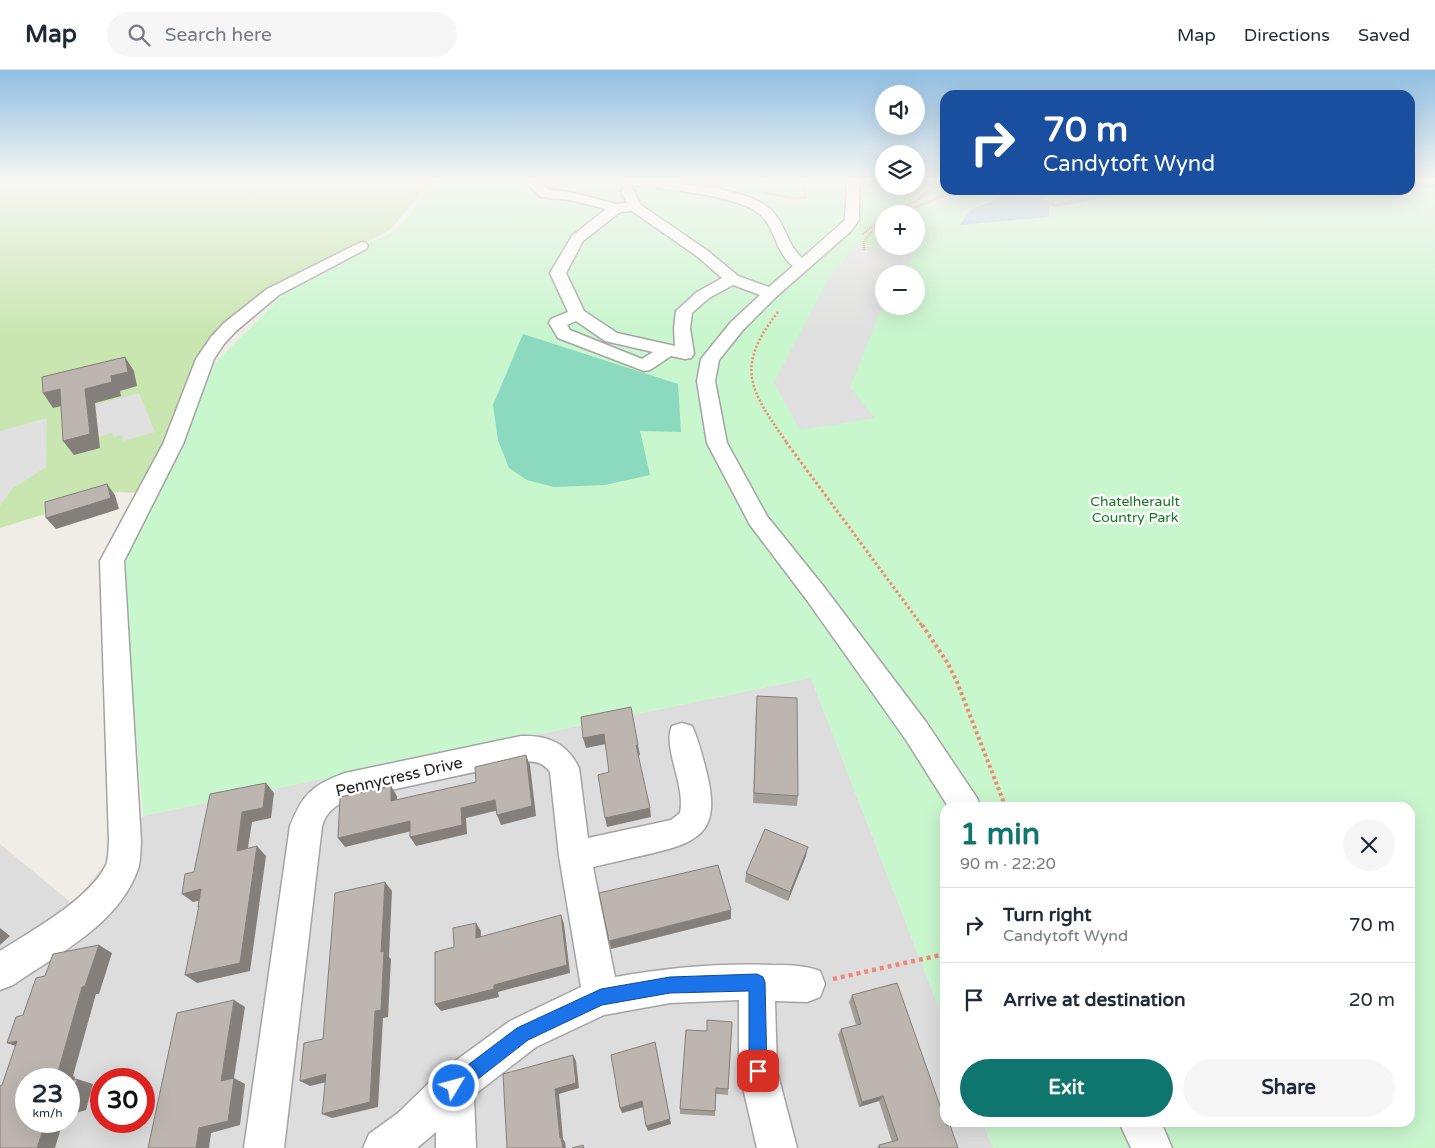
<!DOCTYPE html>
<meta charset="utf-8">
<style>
body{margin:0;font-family:"Varela Round",sans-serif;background:#f6f6f7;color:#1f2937;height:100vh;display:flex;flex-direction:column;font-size:19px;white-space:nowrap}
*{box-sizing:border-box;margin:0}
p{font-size:16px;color:#747a83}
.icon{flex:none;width:28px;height:28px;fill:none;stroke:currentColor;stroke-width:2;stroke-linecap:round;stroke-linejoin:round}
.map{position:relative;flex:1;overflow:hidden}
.side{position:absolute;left:940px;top:732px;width:475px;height:325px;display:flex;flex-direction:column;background:#fff;border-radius:15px;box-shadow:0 5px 20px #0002}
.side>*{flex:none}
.guide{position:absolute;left:940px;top:20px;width:475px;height:105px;border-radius:15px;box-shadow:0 5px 20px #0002;background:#1a4fa0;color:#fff;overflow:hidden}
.tools{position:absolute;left:875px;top:15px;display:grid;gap:10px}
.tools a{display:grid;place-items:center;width:50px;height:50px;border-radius:50%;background:#fff;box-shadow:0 5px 20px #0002;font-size:25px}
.speed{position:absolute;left:15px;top:998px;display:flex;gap:10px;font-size:25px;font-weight:700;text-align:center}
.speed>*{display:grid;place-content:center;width:65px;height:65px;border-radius:50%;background:#fff;box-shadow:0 5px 20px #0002;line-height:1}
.speed small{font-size:12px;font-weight:400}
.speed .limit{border:8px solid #d22;background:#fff;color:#111}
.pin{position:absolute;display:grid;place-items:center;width:42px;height:42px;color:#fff;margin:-21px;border-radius:10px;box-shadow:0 2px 8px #0006}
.me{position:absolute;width:55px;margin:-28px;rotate:53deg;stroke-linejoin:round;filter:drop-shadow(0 0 4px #0008)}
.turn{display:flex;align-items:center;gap:18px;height:105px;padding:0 20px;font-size:22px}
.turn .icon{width:65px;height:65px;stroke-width:2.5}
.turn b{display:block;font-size:35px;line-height:42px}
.round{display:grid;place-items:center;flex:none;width:52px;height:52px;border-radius:26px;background:#f6f6f7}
.overview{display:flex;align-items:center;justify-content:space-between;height:85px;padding:0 20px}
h1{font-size:30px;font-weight:800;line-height:38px;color:#0f766e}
.primary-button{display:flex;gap:10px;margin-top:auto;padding:10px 20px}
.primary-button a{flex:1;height:58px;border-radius:30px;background:#0f766e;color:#fff;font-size:20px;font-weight:800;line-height:58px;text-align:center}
.primary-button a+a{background:#f6f6f7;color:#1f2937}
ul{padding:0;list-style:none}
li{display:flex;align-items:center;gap:15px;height:75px;padding:0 20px;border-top:1px solid #e0e1e3}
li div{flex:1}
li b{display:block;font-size:19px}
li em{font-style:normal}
header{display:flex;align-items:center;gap:30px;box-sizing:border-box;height:70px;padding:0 25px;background:#fff;border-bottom:1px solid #e0e1e3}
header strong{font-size:24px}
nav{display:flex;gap:28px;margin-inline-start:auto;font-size:18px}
.search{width:350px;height:45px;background:#f6f6f7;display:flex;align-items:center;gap:12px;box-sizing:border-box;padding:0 18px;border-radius:28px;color:#747a83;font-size:19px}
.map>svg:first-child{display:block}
</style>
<header>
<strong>Map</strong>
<div class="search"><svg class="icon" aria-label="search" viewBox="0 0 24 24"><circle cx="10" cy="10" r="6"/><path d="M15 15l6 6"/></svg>Search here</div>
<nav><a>Map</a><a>Directions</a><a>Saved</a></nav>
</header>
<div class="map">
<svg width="1435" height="1078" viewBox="0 0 1435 1078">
<rect width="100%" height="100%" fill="#f0ede7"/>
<path fill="#dedddd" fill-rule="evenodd" d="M811 608 945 954V1052L983 1053 993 1078H0V774L73 834 143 746ZM26 1009H69V1051H26ZM101 1009H144V1051H101Z"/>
<path fill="#c9e6b1" d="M0 111H431L390 160 300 206 217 275 144 423 115 422 0 458Z"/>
<path fill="#c8f6cd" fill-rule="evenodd" d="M436 111H884V116H916V111H945V120H1410V111H1435V1078H993L983 1053 1410 1052V738H945V954L811 608 143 746 121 488 216 292 300 208 398 159ZM884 144H916V176H884ZM884 204H916V236H884Z"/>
<path fill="#8bd9be" d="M523 264 678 314 681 362 640 361 650 405 605 415 554 417 527 410 509 398 498 370 493 335Z"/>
<g fill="#e0e0e0">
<path d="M857 175 913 185 900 204H884V232L850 317 875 348 800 360 774 313 827 211Z"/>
<path d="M139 323 155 362 123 371 122 365 113 367 112 363 99 367 87 337Z"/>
<path d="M47 348 46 397 12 419 0 436V361Z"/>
</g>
<path fill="#abceda" d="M1000 126 1032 127 1050 131 1049 147 960 155 971 139 991 132Z"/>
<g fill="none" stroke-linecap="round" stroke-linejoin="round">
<g stroke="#abceda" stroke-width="4">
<path d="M1410 113 1435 116"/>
<path d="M1051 134 1055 135 1138 120"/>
</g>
<g stroke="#a4a4a4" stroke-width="3">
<g id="minor">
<path d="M524 111H538L550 120 570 122 616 134 627 133 621 122 623 119H633L641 135 708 181 738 206 769 217 793 196C776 183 776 162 763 147 742 124 665 120 633 115L627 111C662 111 751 115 774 143 786 157 788 176 802 188L845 150 847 111H859V150L850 162 777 226 743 260 719 290 715 311 727 373 767 446 824 517 926 652 977 728 981 738H949L906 670 806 529 750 455 707 373 697 311 701 289 731 252 760 225 733 215 709 228 692 243 690 258 694 284 691 288 685 289 671 286 650 300 644 301 558 268 549 253 551 249 568 242 550 203 572 166 606 139 570 130 541 127ZM632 141 698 187 722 208 697 222 676 241 674 258 675 276 617 263 584 241 566 203 583 171 620 142ZM576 251 605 271 653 282 642 289 570 260 567 255Z"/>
<path d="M361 172 366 173 368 176 366 179 279 225 236 261 224 274 214 289 183 374 124 491 141 772C140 781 141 790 138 799 119 854 58 884 13 915L0 920V881C31 861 90 829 106 795 109 788 108 779 109 772L100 491 163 374 196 289 211 267 224 253 267 219Z"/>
<path d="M682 653 692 656C699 671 703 688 707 704 720 758 703 772 653 783 633 788 613 792 593 797L615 907C667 898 718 893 771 895 788 895 804 895 820 901L825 914 820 927 807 932 775 931 777 1001 797 1078H757L739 1001V930L670 933 604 945 536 977 474 1025 476 1078H436V1062L417 1078H363L369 1064 398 1043 440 1002 510 951 581 917 559 786 550 702C542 691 534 691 521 692L349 729C336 735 326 742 322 756L284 1078H244L290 756C303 723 313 715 345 703L521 666C548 665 567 673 579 698L588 768 671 750 680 743C686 715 662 677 672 656Z"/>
<path d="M1119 1052H1161L1172 1078H1131Z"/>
</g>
</g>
<g stroke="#f08978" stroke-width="2" stroke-dasharray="1 1" stroke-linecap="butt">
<path d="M869 112 884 113"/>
<path d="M916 114 933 115"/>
<path d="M763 122 797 129 806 127 801 111"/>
<path d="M889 144 915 132 933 118 945 115"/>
<path d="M898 144 951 123 981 120"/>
<path d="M863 164 884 147"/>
<path d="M864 180V171L879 152"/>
</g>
<path stroke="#f08978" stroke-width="2.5" stroke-dasharray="2 2" stroke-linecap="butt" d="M778 242C734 298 750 320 787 373"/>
<path stroke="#f08978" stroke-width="3" stroke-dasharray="2.5 2.5" stroke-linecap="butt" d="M786 372 923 557"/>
<path stroke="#f08978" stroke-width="4" stroke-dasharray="3 3" stroke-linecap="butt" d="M922 555 947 592 957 612 1006 738"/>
<path stroke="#f08978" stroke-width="4.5" stroke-dasharray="4 4" stroke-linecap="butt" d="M833 909 945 884"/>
<use href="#minor" fill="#fff" fill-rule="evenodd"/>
</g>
<g fill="#a39d97">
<path d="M756 637 798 726 797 736 753 733Z"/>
<path d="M806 786 788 831 745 812 746 803Z"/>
<path d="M852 925 945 1052 958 1078H877L879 1075 892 1072 879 1031 859 1037 838 965 841 959 856 955 849 932Z"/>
<path d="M732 952 728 1025 716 1024 715 1046 680 1044V1039L707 961Z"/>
</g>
<g fill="#847f7b">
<path d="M125 287 134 301 137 316 120 321 121 326 95 333 100 378 74 385 63 371 85 319 111 306Z"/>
<path d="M60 319 70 334 53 338 43 323Z"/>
<path d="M107 414 115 425 119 439 56 459 46 448Z"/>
<path d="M604 664 606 674 586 678 583 668Z"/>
<path d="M636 675H638L640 685 638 686Z"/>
<path d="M526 685 530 695 536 746 501 755 497 745Z"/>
<path d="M266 713 274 723 271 748 252 752 246 790 237 781 242 742Z"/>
<path d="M391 716 397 726V741L391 731Z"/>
<path d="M495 730 499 740 466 748 467 764 416 776 410 767 461 738Z"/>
<path d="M650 738 651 747 607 757 605 748Z"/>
<path d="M410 751 416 760 345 777 338 768Z"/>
<path d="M257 776 266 786 250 901 197 913 185 905Z"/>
<path d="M808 777 806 786 788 831 790 822Z"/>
<path d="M385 812 392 821 389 887 391 889 388 947 383 948 378 1037 332 1048 322 1044 375 941 381 882Z"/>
<path d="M201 819 211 828 193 832 182 824Z"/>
<path d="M731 840V849L611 879 609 871Z"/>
<path d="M561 845 564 854 570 903 498 922 499 927 441 941 435 934 494 915Z"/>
<path d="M476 853 481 861V876L476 868Z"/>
<path d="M0 858 10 866 0 875Z"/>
<path d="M99 875 112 883 99 924H96L73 1006 75 1007 72 1020 69 1019V1009H57L58 1002 82 917Z"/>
<path d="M234 930 245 937 234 1008 245 1014 240 1055 211 1063 209 1078H196L199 1058 221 1011Z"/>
<path d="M17 971 24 979 7 973Z"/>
<path d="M656 979 671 1054 648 1061 646 1056Z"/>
<path d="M573 985 576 991 579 1018 559 1024 563 1069 565 1072 566 1078H563L560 1068 555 1019Z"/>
<path d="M326 1004 335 1010 310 1016 300 1011Z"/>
<path d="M77 1009 93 1014 86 1040 69 1045V1036Z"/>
<path d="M883 1026 879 1031 859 1037 862 1032Z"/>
<path d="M642 1031 644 1037 622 1043 620 1038Z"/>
<path d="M46 1051H63L55 1078H37Z"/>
</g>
<g fill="#bdb6b0" stroke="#847f7b">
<path d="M125 287 128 302 111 306 112 312 85 319 90 364 63 371 60 319 43 323 42 307Z"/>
<path d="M107 414 111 428 46 448 45 432Z"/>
<path d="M757 626 797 628 798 726 754 723Z"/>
<path d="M631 637 638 675H636L650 738 605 748 598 705 609 702 604 664 583 668 581 647Z"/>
<path d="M526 685 532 736 497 745 495 730 461 738 462 755 410 767V751L338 768 340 727 391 716V731L476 712 475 697Z"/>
<path d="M266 713 263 738 242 742 237 781 257 776 240 893 185 905 199 836 198 837 201 819 182 824 185 804 194 802 210 724Z"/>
<path d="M765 759 808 777 790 822 746 803Z"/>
<path d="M718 795 731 840 609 871 599 823Z"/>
<path d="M385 812 381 882 384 881 381 940 375 941 370 1032 322 1044 326 1004 300 1011 304 973 323 969 335 823Z"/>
<path d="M561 845 567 895 494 915V919L435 934V882L454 877 453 858 476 853V868Z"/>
<path d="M99 875 85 916 82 917 58 1002 60 1001 57 1009H26V1051H46L37 1078H0V1016L2 1015 17 971 7 973 16 947 23 945 36 908 45 906 53 884Z"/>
<path d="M897 913 945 1050V1052L947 1056 950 1055 958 1078H880L879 1075 898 1070 883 1026 862 1032 841 959 861 954 852 925Z"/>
<path d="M234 930 221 1011 234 1008 228 1051 199 1058 196 1078H148L177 943Z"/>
<path d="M707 950 732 952 728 1019 716 1018 715 1041 680 1039 686 960 707 961Z"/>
<path d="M655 972 670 1049 646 1056 642 1031 620 1038 611 985Z"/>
<path d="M573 985 576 1013 555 1019 560 1068 561 1067 563 1078H507L503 1004Z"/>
<path d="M77 1009 71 1035 69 1036V1011Z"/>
<path d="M583 1075 584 1078H572Z"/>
</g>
<linearGradient id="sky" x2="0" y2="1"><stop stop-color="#8fbee2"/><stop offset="0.42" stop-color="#f8f7f4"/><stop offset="1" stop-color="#f8f7f4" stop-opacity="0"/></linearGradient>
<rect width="1435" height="262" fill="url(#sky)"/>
<path fill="#1a73e8" stroke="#114b97" d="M757 904 763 907 765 912 767 1001 764 1007 758 1009 752 1007 749 1001V921L670 923 602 935 528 970 460 1023 454 1025 448 1023 445 1016 448 1010 517 958 601 919 670 907Z"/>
<g text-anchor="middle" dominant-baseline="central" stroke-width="5" stroke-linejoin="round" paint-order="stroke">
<g font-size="14" fill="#147820" stroke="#fff">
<text x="1135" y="431">Chatelherault<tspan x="1135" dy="16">Country Park</tspan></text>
</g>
<g font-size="16" fill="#202020" stroke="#fff">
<text transform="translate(399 707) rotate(-13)">Pennycress Drive</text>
</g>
</g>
</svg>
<div class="tools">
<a><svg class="icon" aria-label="sound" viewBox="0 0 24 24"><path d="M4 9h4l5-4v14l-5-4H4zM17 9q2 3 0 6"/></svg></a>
<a><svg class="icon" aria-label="layers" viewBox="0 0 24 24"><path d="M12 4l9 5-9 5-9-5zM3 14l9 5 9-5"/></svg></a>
<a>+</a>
<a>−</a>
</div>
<div class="speed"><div>23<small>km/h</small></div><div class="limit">30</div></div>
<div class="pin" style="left:758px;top:1001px;background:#d93025"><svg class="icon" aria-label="arrive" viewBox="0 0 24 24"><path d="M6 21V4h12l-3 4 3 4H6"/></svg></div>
<svg class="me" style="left:454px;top:1016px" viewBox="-20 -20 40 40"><circle r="17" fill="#1a73e8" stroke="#fff" stroke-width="3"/><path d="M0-11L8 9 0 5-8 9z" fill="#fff"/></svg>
<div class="guide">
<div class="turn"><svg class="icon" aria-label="right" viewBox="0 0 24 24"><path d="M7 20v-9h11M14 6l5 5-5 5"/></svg><div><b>70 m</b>Candytoft Wynd</div></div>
</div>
<section class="side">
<div class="overview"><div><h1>1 min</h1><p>90 m · 22:20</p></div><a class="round"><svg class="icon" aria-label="close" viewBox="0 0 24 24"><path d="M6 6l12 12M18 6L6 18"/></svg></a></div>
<ul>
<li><svg class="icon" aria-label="right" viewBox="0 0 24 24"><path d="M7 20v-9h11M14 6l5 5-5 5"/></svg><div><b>Turn right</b><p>Candytoft Wynd</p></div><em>70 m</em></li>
<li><svg class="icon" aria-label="arrive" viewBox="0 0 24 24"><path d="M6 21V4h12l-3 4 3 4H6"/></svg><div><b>Arrive at destination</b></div><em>20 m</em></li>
</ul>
<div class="primary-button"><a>Exit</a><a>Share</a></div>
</section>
</div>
